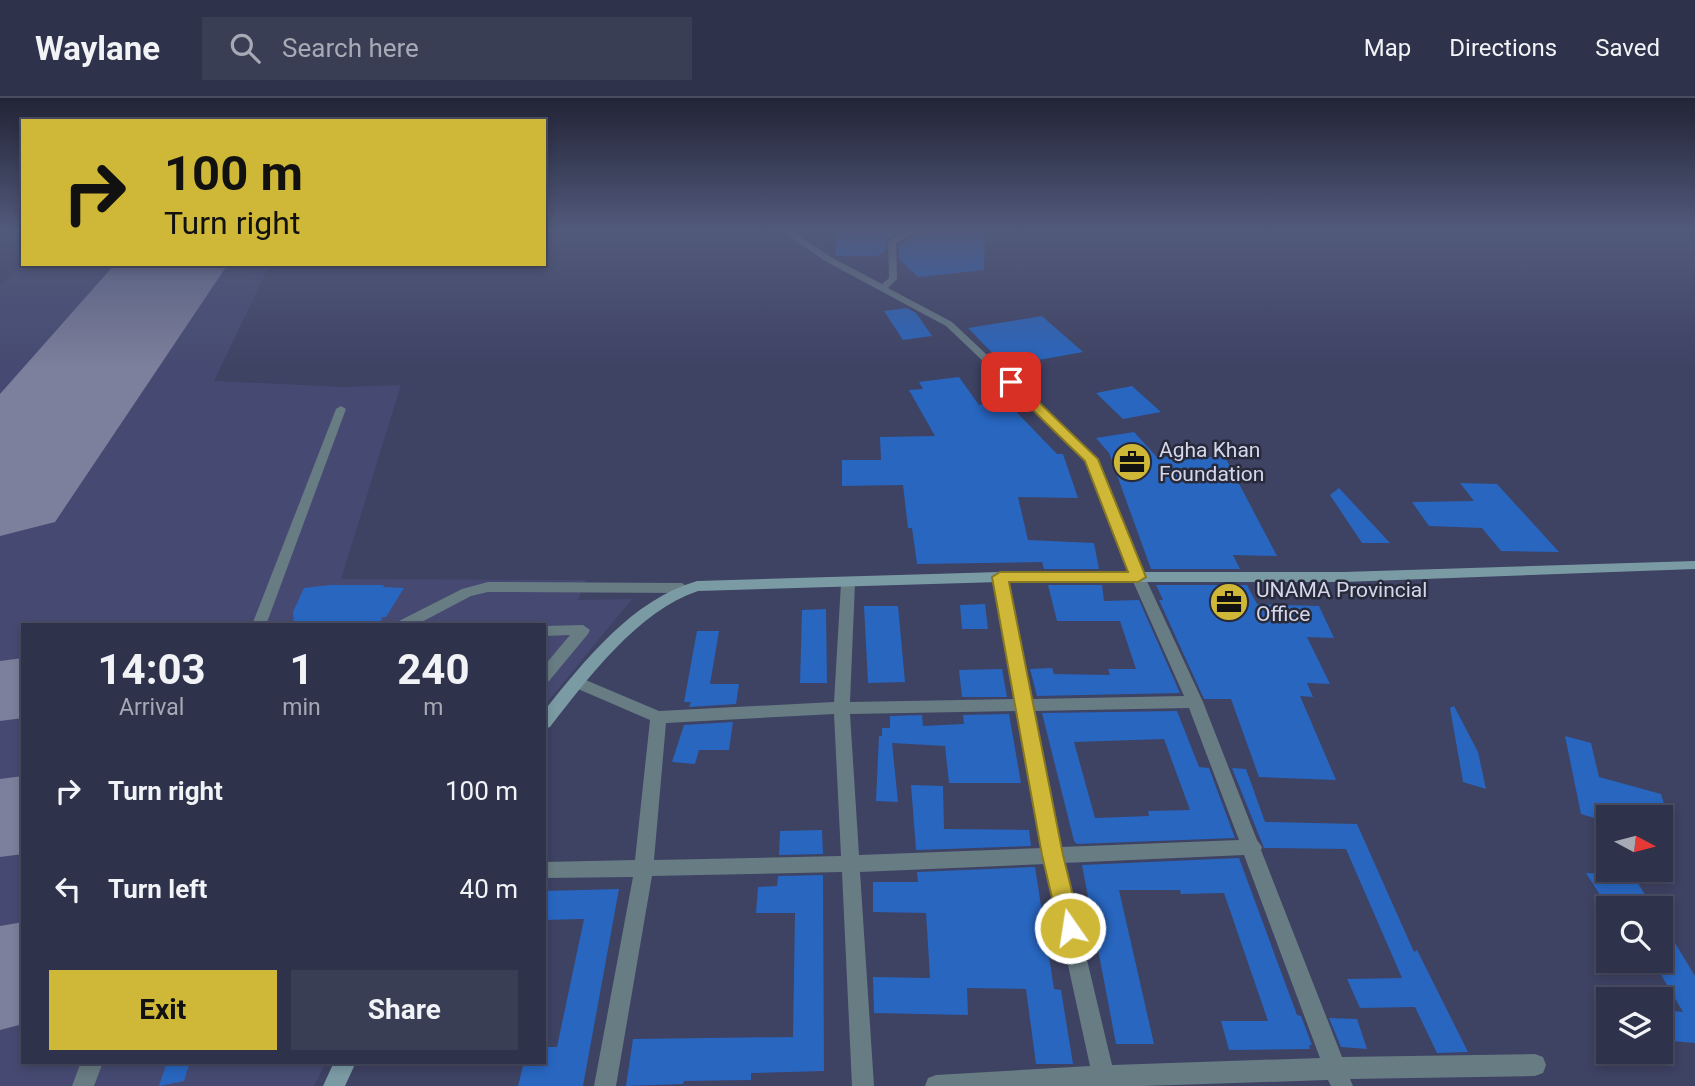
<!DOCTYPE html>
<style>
body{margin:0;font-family:Roboto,sans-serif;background:#3a3e54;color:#f1f3f6;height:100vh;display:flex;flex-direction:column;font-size:26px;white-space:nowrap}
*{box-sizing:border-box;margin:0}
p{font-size:23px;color:#a7aab5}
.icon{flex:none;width:38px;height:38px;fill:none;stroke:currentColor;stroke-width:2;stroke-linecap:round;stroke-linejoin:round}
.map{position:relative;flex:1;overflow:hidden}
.panel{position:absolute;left:21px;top:525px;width:525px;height:441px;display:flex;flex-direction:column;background:#2e324a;border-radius:0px;box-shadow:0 4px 10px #0003,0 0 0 2px #494d62}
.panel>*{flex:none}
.banner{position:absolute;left:21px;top:21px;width:525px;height:147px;border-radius:0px;box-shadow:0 4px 10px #0003,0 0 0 2px #494d62;background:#cfb837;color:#111;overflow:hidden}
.needle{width:46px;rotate:97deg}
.controls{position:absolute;left:1596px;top:707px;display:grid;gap:14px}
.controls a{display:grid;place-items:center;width:77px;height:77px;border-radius:0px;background:#2e324a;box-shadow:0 4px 10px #0003,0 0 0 2px #494d62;font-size:35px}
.pin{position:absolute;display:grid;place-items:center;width:60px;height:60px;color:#fff;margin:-30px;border-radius:14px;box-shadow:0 4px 10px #0006}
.me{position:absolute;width:77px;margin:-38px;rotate:347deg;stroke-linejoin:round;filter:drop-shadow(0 0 5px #0008)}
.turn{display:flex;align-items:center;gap:24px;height:147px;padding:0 28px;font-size:32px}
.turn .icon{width:91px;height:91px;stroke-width:2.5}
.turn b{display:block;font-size:49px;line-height:60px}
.eta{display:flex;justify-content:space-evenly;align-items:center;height:119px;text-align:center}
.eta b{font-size:42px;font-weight:700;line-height:49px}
.primary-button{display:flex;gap:14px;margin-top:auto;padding:14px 28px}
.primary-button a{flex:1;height:80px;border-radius:0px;background:#cfb837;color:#111;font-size:28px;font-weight:700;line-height:80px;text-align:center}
.primary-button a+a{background:#3a3e54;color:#f1f3f6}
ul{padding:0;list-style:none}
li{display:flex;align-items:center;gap:21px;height:98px;padding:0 28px}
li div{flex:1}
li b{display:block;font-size:26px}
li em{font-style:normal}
header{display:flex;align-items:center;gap:42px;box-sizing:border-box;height:98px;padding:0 35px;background:#2e324a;border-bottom:2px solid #494d62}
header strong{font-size:33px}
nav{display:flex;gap:38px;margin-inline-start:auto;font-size:24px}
.search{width:490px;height:63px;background:#3a3e54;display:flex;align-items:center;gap:18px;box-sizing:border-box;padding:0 24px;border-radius:0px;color:#a7aab5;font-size:26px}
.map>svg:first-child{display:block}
</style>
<header>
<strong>Waylane</strong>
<div class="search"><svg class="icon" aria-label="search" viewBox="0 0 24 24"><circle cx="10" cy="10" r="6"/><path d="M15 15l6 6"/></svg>Search here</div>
<nav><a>Map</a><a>Directions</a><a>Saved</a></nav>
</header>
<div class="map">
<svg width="1695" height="988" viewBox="0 0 1695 988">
<rect width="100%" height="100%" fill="#3e4263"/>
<path fill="#464a72" d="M25 166H270L214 283 344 289 401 287 341 481 586 482 578 502 632 501 544 608V527H23V964H326L314 988H0V187Z"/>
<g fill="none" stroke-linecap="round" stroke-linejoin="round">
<g fill="#7d809c" fill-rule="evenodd">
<path d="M23 560V620L0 623V563Z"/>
<path d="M23 678V756L0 759V681Z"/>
<path d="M23 824V926L0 932V828Z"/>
</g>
<path fill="#7d809c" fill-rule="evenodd" d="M115 166H228L55 424 0 438V296Z"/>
</g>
<g fill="#2866c0" fill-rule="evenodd">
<path d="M838 132H900L886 142V152L878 158H835Z"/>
<path d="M916 132 985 135 984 172 918 179 899 161V147L913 139Z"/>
<path d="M907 210 916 215 932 238 903 242 884 213Z"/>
<path d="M1042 218 1083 254 1005 268 968 230Z"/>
<path d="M959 279 979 307 1004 301 1057 356H1063L1078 400 1018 399 1028 442 1094 445 1099 471H1044L1042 464 917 466 912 430H908L903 387 842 388V362H881L880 339 935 338 909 292 923 291 919 284Z"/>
<path d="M1132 288 1161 314 1123 321 1096 295Z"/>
<path d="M1134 334 1157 359H1225L1277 458 1233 457 1240 471H1151L1109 355 1096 340Z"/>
<path d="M1460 385 1497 386 1559 454 1501 453 1482 430 1429 428 1412 404 1474 403Z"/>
<path d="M1339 390 1390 445H1362L1330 397Z"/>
<path d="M330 487H384L383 489 404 490 386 519H382L380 527H294L293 514 304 490Z"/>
<path d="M1048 487H1102L1104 503 1139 502 1180 595 1037 598 1030 571 1052 570 1054 576 1110 577 1108 571H1136L1120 523H1057Z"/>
<path d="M1156 487H1247L1257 506 1319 508 1334 540 1307 539 1330 586 1307 585 1313 599 1300 598 1336 682 1259 679 1231 601H1204L1159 502H1163Z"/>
<path d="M985 506 988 531H962L960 507Z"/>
<path d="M864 508H898L905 584 868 585Z"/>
<path d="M826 511 827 585H800L802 512Z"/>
<path d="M697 533H719L710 586H739L736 606 689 609 691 604H684Z"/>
<path d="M1002 571 1007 599H962L959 572Z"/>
<path d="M1454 608 1478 654 1486 691 1463 684 1450 610Z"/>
<path d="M1177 613 1199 669 1209 670 1235 740 1077 746 1074 743 1042 615ZM1164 641 1190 712 1148 713 1149 718 1095 720 1074 644Z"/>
<path d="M1009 616 1021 685H949L945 648 892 645 898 704 876 703 879 638H882V630H890V618L922 617 923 628 964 626 963 617Z"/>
<path d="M733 624 729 652H699L695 666 672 664 684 627Z"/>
<path d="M1565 638 1591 645 1599 679 1661 696 1668 719H1608V724L1581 716Z"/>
<path d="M1232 670 1246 671 1265 724 1357 726 1414 854 1417 852 1468 954 1437 955 1415 909 1360 910 1347 881 1402 880 1346 751 1264 750Z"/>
<path d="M911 687 943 688 944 731 1029 732 1031 748 916 752Z"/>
<path d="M822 732 823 756 779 757 780 733Z"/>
<path d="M1239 760 1297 917 1301 918 1312 947H1309L1310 951 1229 952 1221 923H1268L1224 795 1181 796 1180 792H1119L1154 946H1116L1082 767Z"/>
<path d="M1035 769 1054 891 1061 892 1073 966H1036L1026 891 967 890 968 917 874 915 873 879 930 880 926 815 873 814V784H918L917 774Z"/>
<path d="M1586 775 1633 777 1653 810H1622L1617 801 1602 800Z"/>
<path d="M823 777 824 973 751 975V982L684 983 683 986 626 988 633 941 793 939 795 815H756L758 789 777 788 778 778Z"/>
<path d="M619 791 583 988H518L524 964H544V949H557L584 821 544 822V793Z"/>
<path d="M1661 822 1695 878V945L1661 942V912L1683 914 1653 863H1661Z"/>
<path d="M1329 920 1357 921 1367 951 1341 949Z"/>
<path d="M167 964H190L184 983 159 988Z"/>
</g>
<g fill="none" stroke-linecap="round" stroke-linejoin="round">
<g fill="#687c83" fill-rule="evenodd">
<path d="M341 308 346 311 266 527H252L336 311Z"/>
<path d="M488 484 682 485 689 490 682 495 488 494 471 498 416 527H397L399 523 462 491Z"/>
<path d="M583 527 590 532 588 536 549 583 544 585V568L570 537 544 538V528Z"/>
<path d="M81 964H103L94 988H72Z"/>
</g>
<path fill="#687c83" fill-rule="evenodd" d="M780 132H790L831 159 882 186 889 180 888 144 905 132H913L912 137 896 145 897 181 888 190 952 224 1098 361 1145 479 1203 604 1257 742 1262 749 1261 752 1342 959 1535 956 1543 959 1546 967 1543 975 1535 978 1350 981 1353 988H1331L1328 982 1144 988H925L928 980 936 977 1090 968 1046 766 860 774 874 988H852L842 774 652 778 616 988H594L633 779 544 780V764L635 762 650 622 571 588 568 584 571 580H581L659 613 834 604 841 485 848 480 855 485 850 604 1015 601 993 479 1000 474 1007 479 1031 601 1184 598 1131 479 1087 362 946 228 825 163ZM1189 610 1239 742 1061 749 1034 613ZM1018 613 1042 750 859 757 850 616ZM834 616 841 758 654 762 666 625ZM1244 757 1320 960 1112 967 1064 765Z"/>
<g fill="#7b9ba4" fill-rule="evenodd">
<path d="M1695 463V471L1343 484H1000L698 493C638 513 588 580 550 629L544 631V613C584 563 633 501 697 483L1000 474H1343Z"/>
<path d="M334 964H356L345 988H323Z"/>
</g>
</g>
<linearGradient id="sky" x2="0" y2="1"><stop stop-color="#222436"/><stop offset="0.49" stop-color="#525a7c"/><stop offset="1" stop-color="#525a7c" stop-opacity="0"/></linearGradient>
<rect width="1695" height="271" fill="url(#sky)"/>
<path fill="#cfb837" stroke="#877824" stroke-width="2" d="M1007 282H1016L1098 361 1146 479 1138 484H1009L1063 757 1081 830 1078 837 1070 841 1062 837 1059 830 1042 757 992 479 1000 474H1128L1085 363 1007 287Z"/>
<defs>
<g id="office-disc" transform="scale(2.0125)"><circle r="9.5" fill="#cfb837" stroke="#282a3a"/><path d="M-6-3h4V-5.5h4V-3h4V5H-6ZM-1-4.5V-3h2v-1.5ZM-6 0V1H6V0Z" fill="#111"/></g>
</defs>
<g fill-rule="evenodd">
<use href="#office-disc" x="1132" y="364"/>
<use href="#office-disc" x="1229" y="504"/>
</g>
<g text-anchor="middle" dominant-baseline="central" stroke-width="5" stroke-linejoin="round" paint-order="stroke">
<g font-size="21" fill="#d4d7ec" stroke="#282a3a" text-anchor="start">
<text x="1159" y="352">Agha Khan<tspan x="1159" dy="24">Foundation</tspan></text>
<text x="1256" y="492">UNAMA Provincial<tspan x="1256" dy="24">Office</tspan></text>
</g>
</g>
</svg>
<div class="controls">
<a><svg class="needle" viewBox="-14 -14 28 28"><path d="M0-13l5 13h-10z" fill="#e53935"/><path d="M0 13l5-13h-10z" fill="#a7aab5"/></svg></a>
<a><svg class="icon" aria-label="search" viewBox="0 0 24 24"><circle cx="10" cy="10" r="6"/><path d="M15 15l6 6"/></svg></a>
<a><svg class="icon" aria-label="layers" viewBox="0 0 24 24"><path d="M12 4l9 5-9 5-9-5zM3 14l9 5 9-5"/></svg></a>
</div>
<div class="pin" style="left:1011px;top:284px;background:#d93025"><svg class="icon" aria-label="arrive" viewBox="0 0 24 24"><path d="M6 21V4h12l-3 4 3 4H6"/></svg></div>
<svg class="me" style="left:1070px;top:830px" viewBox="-20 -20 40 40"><circle r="17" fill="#cfb837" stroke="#fff" stroke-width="3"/><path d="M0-11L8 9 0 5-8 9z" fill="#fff"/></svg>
<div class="banner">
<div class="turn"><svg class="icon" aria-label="right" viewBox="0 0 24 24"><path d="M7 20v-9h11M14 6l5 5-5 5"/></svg><div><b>100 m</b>Turn right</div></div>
</div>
<section class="panel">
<div class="eta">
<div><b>14:03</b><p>Arrival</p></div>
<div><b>1</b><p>min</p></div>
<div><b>240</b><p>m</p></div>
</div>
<ul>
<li><svg class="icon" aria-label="right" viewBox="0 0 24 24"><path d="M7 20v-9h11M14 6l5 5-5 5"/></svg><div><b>Turn right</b></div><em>100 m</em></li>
<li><svg class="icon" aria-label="left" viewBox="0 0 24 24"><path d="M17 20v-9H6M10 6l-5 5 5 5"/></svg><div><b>Turn left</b></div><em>40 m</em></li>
</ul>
<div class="primary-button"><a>Exit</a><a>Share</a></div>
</section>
</div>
